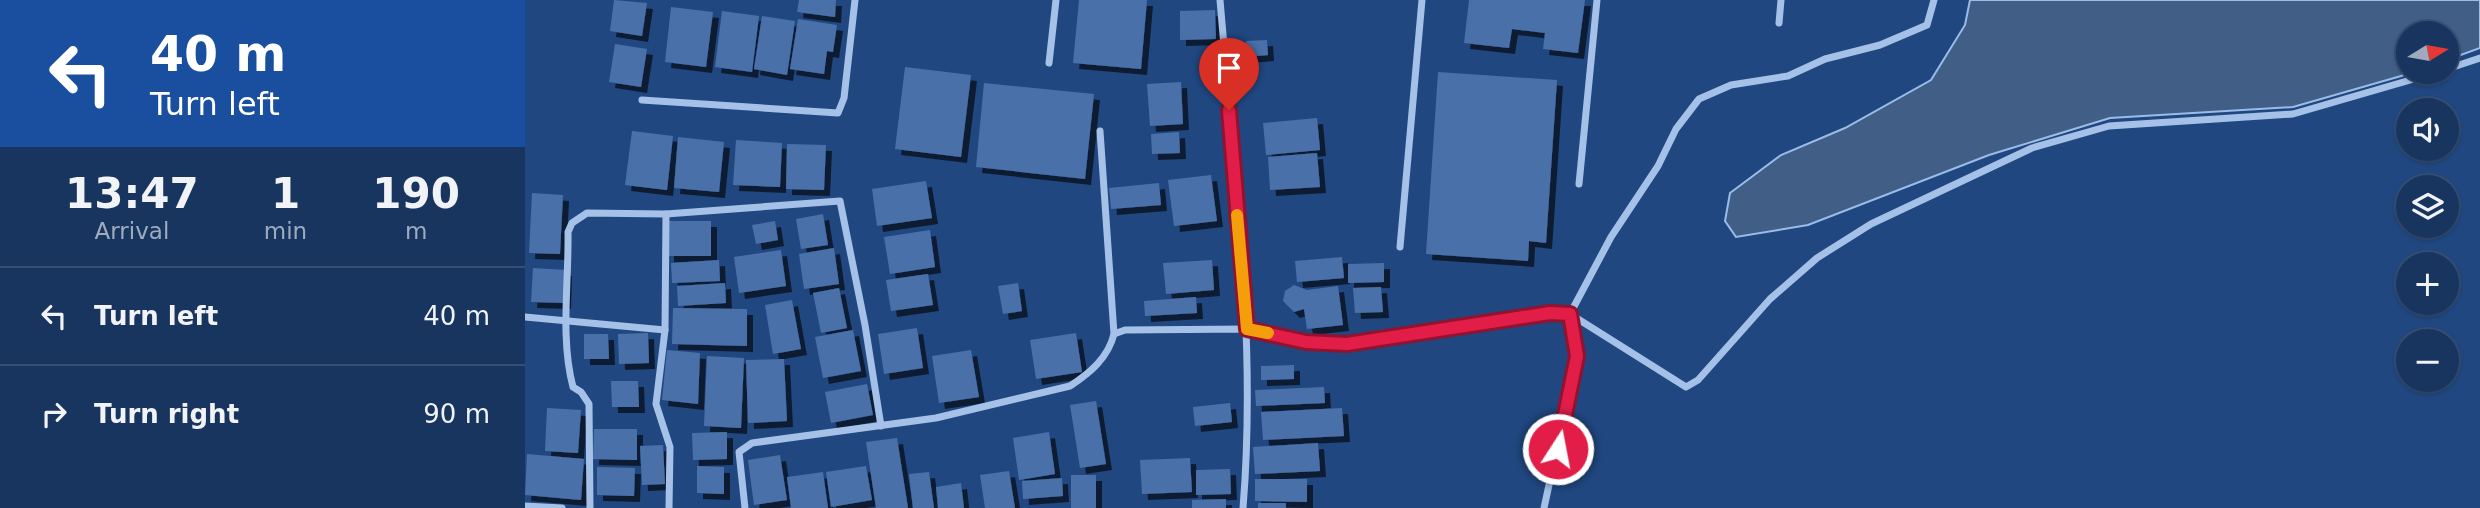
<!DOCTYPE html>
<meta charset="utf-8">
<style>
body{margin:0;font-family:"DejaVu Sans",sans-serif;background:#254069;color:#f1f3f6;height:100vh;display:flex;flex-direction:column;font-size:26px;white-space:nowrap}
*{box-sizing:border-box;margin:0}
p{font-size:23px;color:#9fabbd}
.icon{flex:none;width:38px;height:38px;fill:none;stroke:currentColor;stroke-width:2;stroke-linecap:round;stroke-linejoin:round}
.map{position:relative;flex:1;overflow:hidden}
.panel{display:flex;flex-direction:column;background:#183560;width:525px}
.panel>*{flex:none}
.guide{background:#1a4fa0;color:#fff;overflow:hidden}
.needle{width:46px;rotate:79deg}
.controls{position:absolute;left:1871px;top:21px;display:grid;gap:14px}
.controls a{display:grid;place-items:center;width:63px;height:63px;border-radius:50%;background:#183560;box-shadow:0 2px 5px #0004,0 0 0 2px #365075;font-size:35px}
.pin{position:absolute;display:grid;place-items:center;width:60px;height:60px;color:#fff;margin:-72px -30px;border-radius:50% 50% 50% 0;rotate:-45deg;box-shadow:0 0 7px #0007}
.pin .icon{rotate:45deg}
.me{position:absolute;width:77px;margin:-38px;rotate:11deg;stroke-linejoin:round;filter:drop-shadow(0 0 5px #0008)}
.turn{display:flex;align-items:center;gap:24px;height:147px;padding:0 35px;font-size:32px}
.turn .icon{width:91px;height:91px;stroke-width:2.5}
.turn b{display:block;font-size:49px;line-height:60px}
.eta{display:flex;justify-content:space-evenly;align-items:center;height:119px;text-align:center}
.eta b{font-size:42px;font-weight:700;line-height:49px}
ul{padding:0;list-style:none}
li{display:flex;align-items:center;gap:21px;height:98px;padding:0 35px;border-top:2px solid #365075}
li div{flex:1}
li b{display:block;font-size:26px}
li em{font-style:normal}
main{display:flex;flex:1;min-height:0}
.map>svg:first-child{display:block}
</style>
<main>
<section class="panel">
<div class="guide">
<div class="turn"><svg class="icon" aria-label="left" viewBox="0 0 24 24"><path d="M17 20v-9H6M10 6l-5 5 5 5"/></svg><div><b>40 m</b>Turn left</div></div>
</div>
<div class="eta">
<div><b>13:47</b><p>Arrival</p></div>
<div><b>1</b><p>min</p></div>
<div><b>190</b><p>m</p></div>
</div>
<ul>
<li><svg class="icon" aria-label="left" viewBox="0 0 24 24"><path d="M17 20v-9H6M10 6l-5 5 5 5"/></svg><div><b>Turn left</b></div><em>40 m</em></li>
<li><svg class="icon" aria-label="right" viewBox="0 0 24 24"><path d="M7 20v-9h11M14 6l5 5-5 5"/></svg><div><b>Turn right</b></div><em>90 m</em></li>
</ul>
</section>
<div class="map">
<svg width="1955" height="508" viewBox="0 0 1955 508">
<defs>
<filter id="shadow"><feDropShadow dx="6" dy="6" stdDeviation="0" flood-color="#0009"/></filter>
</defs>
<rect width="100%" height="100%" fill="#204780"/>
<path fill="#415e87" stroke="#99bce9" stroke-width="2" d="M1445 0H1955V48L1922 60V33H1883V72H1890L1768 107 1585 118 1464 155 1283 225 1211 237 1200 221 1205 193 1256 155 1320 128 1406 80 1440 25Z"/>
<g fill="#4970a9" filter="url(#shadow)">
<path d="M89 0 122 3 117 36 85 31Z"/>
<path d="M274 0H311L310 17 272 12Z"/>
<path d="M554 0H622L616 69 548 63Z"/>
<path d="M944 0H1060L1053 53 1018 49 1020 33 987 29 984 48 939 43Z"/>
<path d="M146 7 188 12 181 67 140 62Z"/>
<path d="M690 10 691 39 655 40V11Z"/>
<path d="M197 11 234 16 227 72 190 67Z"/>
<path d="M237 16 270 21 262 75 229 69Z"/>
<path d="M273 19 312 25 308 52 302 51 299 74 265 69Z"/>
<path d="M742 40 743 55 722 57 721 41Z"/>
<path d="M90 44 122 49 116 87 84 82Z"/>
<path d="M380 67 446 75 436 157 370 149Z"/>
<path d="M913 72 1032 80 1021 243 1004 241 1003 261 901 254Z"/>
<path d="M656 82 658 124 625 126 622 84Z"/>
<path d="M459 83 569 94 560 179 451 167Z"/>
<path d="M792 118 795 150 741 155 738 123Z"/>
<path d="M107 131 148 136 142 190 100 185Z"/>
<path d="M654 132 655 153 627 154 626 134Z"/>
<path d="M153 137 199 142 194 192 149 188Z"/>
<path d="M211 140 257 143 255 187 208 185Z"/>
<path d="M262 144 301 145 299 190 261 189Z"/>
<path d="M792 153 795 187 745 190 743 157Z"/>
<path d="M686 175 692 221 649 226 643 180Z"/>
<path d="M401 181 407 218 352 226 347 189Z"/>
<path d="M634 183 636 205 586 209 584 188Z"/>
<path d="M7 193 38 195 35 254 4 253Z"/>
<path d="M298 214 303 245 276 249 271 219Z"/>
<rect x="143" y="221" width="43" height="35"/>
<path d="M250 221 253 240 231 244 227 225Z"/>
<path d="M405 230 410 267 365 274 359 237Z"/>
<path d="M309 248 314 284 279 289 274 254Z"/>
<path d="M256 250 261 286 214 293 209 257Z"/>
<path d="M817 257 819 278 772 282 770 261Z"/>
<path d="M194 260 195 281 147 283 146 263Z"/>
<path d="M687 260 689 290 641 294 638 263Z"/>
<path d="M859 263V282L823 283V264Z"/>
<path d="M8 268 41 270 40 303 6 302Z"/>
<path d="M403 274 408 305 366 311 361 280Z"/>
<path d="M200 283 201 303 153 306 152 286Z"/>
<path d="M493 283 497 311 478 314 473 286Z"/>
<path d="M769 285 782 290 813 286 818 325 782 329 779 309 769 312 758 301 760 291Z"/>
<path d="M856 287 858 312 830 313 828 288Z"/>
<path d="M314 288 322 328 296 333 288 293Z"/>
<path d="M671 297 672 313 620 316 619 301Z"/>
<path d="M267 300 276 349 248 354 240 305Z"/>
<path d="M148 308 222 309V346L147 344Z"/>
<path d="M392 328 398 368 359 374 353 334Z"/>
<path d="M328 330 336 371 298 378 290 337Z"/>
<path d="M123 333 124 363 94 364 93 334Z"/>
<path d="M551 333 557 372 511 379 505 340Z"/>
<path d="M59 334H83L84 359H59Z"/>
<path d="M142 350 175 353 173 404 137 400Z"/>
<path d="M446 350 454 397 414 403 407 356Z"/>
<path d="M182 356 219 358 216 428 179 426Z"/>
<path d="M259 359 262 421 223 423 221 360Z"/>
<path d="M769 365V379L736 380V366Z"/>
<path d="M86 381H113L114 407H87Z"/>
<path d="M342 384 348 415 306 423 300 392Z"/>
<path d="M799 387 800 403 731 406 730 390Z"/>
<path d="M571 401 581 464 555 468 545 405Z"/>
<path d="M705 403 707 422 670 426 668 407Z"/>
<path d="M22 408 56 410 53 453 20 451Z"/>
<path d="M817 408 819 436 738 440 736 412Z"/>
<path d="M69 429H112V460L68 459Z"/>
<path d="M202 432V459L168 460 167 433Z"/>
<path d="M524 432 530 474 494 480 488 438Z"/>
<path d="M372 438 383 508H351L341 442Z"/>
<path d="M793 443 795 471 730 474 728 447Z"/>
<path d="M138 445 140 484 117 485 115 446Z"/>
<path d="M2 454 59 459 56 500 0 495Z"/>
<path d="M255 455 262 500 229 505 223 460Z"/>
<path d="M665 458 667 492 617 494 615 460Z"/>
<path d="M172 466 199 467V494L172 493Z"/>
<path d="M341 466 347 500 306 507 301 472Z"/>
<path d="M72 467 110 468 109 496 72 495Z"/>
<path d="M705 469 706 494 671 495V470Z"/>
<path d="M484 471 490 508H460L455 475Z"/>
<path d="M298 472 303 508H266L262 477Z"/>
<path d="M404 472 409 508H388L384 474Z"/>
<rect x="546" y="475" width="25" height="33"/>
<path d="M537 478 538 496 498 499 497 481Z"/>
<path d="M730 479H782V502L730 501Z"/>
<path d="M436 483 439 508H413L411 487Z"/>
<path d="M701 499V508H667V500Z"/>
<rect x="733" y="503" width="28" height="5"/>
</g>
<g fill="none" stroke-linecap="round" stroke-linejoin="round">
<g stroke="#a5c1e8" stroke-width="7">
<path d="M695 0C709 168 732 339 718 508"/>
<path d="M1254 23 1256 0"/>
<path d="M524 63 531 0"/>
<path d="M1922 69 1955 58"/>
<path d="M117 100 313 113 319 98 330 0"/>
<path d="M575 131 589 334"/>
<path d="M1054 184 1072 0"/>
<path d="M875 247 897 0"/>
<path d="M0 317 140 330 131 404 145 447 144 508"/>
<path d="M140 330 141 214"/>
<path d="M0 506 37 508"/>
<path d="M65 508 64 404 56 392 48 387C35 338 44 282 43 232L47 223 62 213 141 214 315 201 340 325 356 426"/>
<path d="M220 508 214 452 227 443 411 418 545 386C565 373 583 358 589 334L600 330 722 329 781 342 823 344 1025 313 1045 314 1161 387 1173 380 1245 299 1292 258 1346 224 1507 148 1584 126 1768 114 1913 72"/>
<path d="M1019 508 1052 356 1045 314 1086 237 1133 166 1151 129 1174 99 1206 85 1263 76 1300 59 1355 45 1402 25 1409 0"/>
</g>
</g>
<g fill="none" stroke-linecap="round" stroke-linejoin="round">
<g stroke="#92132f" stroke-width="18">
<path id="route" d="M704 110 722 329 781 342 822 344 1025 313 1045 314 1052 356 1033 449"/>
</g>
<use href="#route" stroke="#e11d48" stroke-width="12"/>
<path stroke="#f59e0b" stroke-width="12" d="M712 215 722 329 743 333"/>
</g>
</svg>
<div class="controls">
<a><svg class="needle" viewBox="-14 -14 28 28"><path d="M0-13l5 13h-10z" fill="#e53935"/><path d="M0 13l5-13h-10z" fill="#9fabbd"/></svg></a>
<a><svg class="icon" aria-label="sound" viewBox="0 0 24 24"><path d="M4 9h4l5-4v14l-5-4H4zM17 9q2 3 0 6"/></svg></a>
<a><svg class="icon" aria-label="layers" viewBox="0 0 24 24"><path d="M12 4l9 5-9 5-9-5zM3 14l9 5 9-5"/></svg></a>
<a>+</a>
<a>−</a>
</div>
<div class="pin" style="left:704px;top:110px;background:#d93025"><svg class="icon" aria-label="arrive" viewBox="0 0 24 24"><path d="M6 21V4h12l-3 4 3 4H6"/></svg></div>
<svg class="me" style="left:1033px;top:449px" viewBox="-20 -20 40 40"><circle r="17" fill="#e11d48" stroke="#fff" stroke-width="3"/><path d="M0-11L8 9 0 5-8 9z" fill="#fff"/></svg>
</div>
</main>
